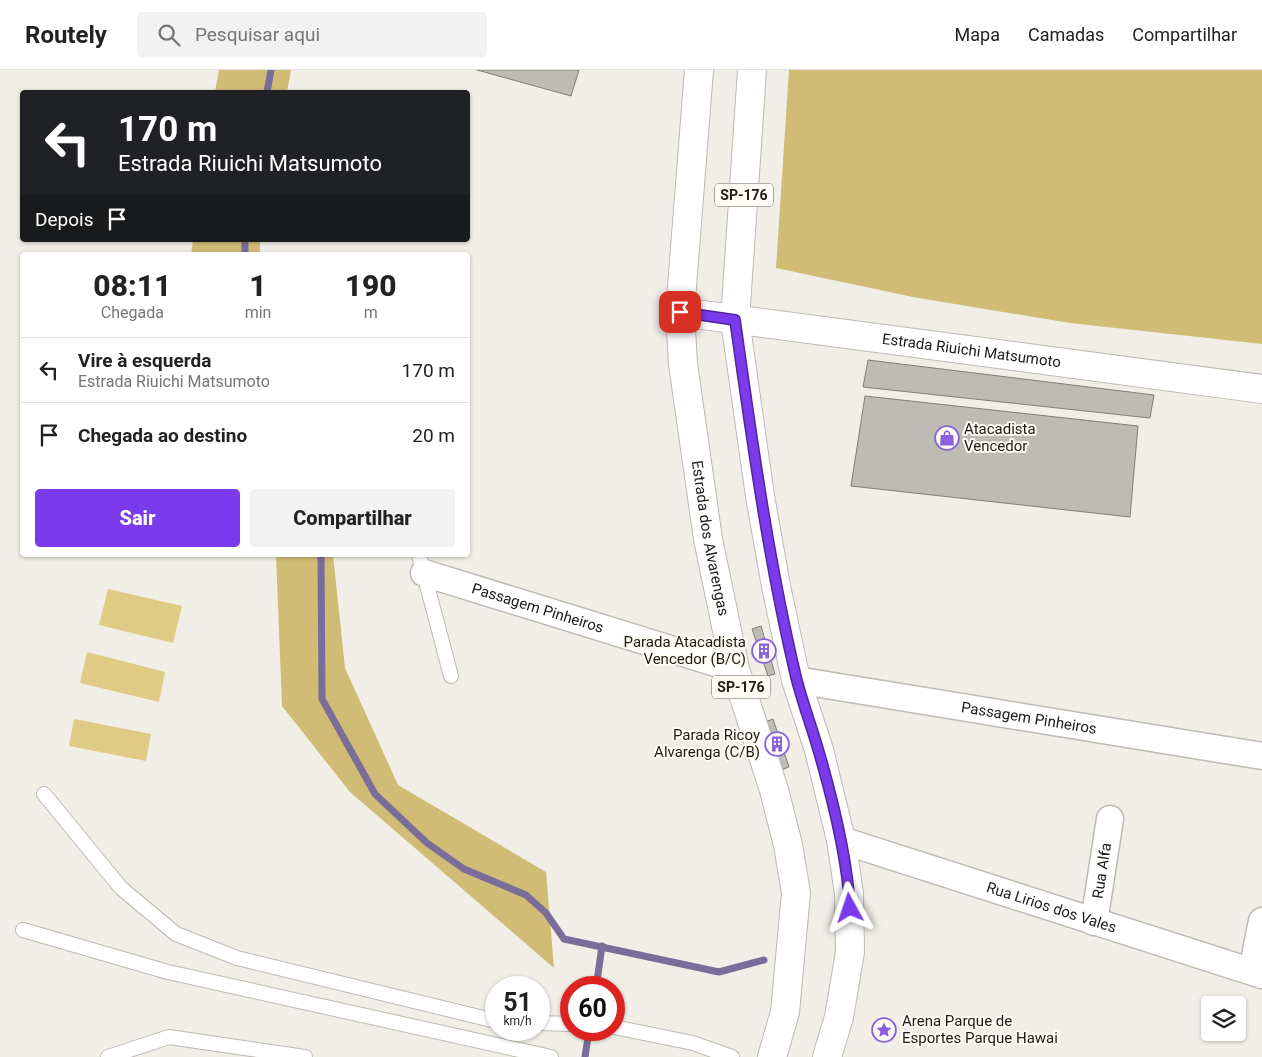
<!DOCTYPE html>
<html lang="pt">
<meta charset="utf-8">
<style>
body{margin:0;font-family:Roboto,sans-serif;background:#f2f2f2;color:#222;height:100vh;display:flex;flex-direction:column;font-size:19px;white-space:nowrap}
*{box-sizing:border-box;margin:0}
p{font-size:16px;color:#767676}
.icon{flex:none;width:28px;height:28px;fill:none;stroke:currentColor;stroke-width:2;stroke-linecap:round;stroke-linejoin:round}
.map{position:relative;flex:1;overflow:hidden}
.side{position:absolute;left:20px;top:182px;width:450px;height:305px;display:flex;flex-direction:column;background:#fff;border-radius:5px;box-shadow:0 1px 4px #0004}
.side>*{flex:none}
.top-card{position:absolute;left:20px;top:20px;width:450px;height:152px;border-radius:5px;box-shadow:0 1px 4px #0004;background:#202124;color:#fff;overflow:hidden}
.controls{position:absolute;left:1201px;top:926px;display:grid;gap:10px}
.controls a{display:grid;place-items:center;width:45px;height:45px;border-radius:5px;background:#fff;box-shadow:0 1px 4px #0004;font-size:25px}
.speed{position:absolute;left:485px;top:906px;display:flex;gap:10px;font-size:25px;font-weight:700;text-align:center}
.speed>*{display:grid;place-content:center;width:65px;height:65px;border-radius:50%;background:#fff;box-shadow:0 1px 4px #0004;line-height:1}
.speed small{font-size:12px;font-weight:400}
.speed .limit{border:8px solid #d22;background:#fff;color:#111}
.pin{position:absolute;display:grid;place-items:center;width:42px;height:42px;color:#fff;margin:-21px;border-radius:10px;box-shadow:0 2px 8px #0006}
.me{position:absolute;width:55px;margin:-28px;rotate:355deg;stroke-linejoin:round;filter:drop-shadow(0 0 4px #0008)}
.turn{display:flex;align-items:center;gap:18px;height:105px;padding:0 15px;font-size:22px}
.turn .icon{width:65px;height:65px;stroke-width:2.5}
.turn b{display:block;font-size:35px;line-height:42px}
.then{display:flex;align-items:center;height:48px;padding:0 15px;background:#0003;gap:10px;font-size:19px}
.eta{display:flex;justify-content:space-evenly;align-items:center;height:85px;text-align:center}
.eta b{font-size:30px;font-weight:800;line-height:35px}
.action{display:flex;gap:10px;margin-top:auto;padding:10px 15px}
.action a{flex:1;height:58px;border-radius:5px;background:#7c3aed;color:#fff;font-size:20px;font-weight:800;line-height:58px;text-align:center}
.action a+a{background:#f2f2f2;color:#222}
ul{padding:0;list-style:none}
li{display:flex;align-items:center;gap:15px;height:65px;padding:0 15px;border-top:1px solid #e0e0e0}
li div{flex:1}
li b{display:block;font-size:19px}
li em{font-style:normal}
header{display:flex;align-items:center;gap:30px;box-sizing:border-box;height:70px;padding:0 25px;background:#fff;border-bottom:1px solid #e0e0e0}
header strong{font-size:24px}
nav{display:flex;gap:28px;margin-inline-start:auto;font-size:18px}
.search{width:350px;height:45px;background:#f2f2f2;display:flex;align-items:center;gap:12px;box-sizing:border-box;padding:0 18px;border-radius:5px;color:#767676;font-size:19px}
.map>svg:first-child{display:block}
</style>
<header>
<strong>Routely</strong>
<div class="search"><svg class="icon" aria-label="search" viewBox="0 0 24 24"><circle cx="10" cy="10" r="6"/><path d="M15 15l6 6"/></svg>Pesquisar aqui</div>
<nav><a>Mapa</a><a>Camadas</a><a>Compartilhar</a></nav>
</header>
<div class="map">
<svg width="1262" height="987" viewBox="0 0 1262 987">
<rect width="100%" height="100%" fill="#f0eee6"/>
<g fill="#e0cb85">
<path d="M108 519 182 536 173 573 99 555Z"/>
<path d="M87 582 165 602 159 632 80 613Z"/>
<path d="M74 649 151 664 146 691 69 676Z"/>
</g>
<g fill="#d1bc76">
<path d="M219 0H291L287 22H215Z"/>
<path d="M789 0H1262V274L1070 253 913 227 776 198Z"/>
<path d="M193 170H260V185H191Z"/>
<path d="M276 485H333L345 598 398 715 546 802 554 898 350 722 282 636Z"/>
</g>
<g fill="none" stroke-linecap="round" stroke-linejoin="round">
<g stroke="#796e9a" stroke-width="7">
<path d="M267 22 271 0"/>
<path d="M245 185V170"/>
<path d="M321 485 322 629 375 724 427 773 464 799 526 825 546 843 564 869 719 902 764 890"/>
<path d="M596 918 602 876"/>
<path d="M585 987 589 960"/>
</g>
</g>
<g fill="#bdbbb4" stroke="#807e77">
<path d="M477 0H579L571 26Z"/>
<path d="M868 290 1154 325 1150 348 863 317Z"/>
<path d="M865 326 1138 356 1130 447 851 416Z"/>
<path d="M761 556 775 604 768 606 752 559Z"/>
<path d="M773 649 789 697 781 700 765 652Z"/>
</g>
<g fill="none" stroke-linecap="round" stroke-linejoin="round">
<g stroke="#bcbab3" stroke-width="16">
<g id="service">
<path d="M419 485 451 606"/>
<path d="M44 724 121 818 176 864 237 888 496 951"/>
<path d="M23 860 168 902 551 987"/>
<path d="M539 953 571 954"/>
<path d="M614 957 693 973 732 987"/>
<path d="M108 987 169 967 305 987"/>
</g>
</g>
<g stroke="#bcbab3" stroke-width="29">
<g id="minor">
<path id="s1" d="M424 503 735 599"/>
<path id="s2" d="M796 610 1262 686"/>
<path id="s3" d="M841 770 1262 905"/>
<path id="s4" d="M1094 852 1110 749"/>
<path d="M1252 901 1262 851"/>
</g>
</g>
<g stroke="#bcbab3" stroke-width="30">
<g id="tertiary">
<path id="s5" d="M680 242 1262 319"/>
</g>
</g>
<g stroke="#bcbab3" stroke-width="30">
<g id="primary">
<path id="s6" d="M699 0 680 242 683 294 708 469 735 599 774 720 788 775 796 823 785 942 772 987"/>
<path d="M752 0 735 250 760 426 776 516 796 610 819 680 841 770 849 823 850 882 839 947 827 987"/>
</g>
</g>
<use href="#service" stroke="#fff" stroke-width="14"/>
<use href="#minor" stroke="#fff" stroke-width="26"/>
<use href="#tertiary" stroke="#fff" stroke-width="28"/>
<use href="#primary" stroke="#fff" stroke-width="28"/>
</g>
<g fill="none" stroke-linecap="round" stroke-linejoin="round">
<g stroke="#51269a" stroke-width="12">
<path id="route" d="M680 242 735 250C752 370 768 489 796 607 802 631 811 655 818 679 833 730 847 785 850 838"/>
</g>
<use href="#route" stroke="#7c3aed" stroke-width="9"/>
</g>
<defs>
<g id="shop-ring" transform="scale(1.25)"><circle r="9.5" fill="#fdfbf3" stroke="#8961dc" stroke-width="1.5"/><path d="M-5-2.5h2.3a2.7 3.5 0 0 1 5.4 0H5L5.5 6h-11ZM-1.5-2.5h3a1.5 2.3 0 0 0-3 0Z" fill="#8961dc"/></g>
<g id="building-ring" transform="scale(1.25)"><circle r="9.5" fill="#fdfbf3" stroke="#8961dc" stroke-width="1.5"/><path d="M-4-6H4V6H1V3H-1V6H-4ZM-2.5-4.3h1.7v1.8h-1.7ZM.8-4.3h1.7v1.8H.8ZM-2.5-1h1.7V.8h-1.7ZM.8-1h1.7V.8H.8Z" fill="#8961dc"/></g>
<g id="sight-ring" transform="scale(1.25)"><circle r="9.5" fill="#fdfbf3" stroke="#8961dc" stroke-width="1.5"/><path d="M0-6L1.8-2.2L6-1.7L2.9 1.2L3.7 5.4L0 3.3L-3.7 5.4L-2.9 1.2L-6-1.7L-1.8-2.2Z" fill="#8961dc"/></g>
</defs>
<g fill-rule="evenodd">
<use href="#shop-ring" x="947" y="368"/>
<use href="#building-ring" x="764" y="581"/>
<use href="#building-ring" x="777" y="674"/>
<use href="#sight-ring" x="884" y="960"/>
</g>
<g text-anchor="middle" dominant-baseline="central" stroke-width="4" stroke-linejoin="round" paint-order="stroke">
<g fill="#fdfbf3" stroke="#5f5e5a" stroke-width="1">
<rect x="715" y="113.5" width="58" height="23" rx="4"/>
<rect x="712" y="605.5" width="58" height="23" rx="4"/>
</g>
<g font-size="14" font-weight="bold" fill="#1b1b18">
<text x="744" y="125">SP-176</text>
<text x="741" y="617">SP-176</text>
</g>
<g font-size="15" fill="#1b1b18" stroke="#fdfbf3">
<text stroke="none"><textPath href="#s5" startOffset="294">Estrada Riuichi Matsumoto</textPath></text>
<text stroke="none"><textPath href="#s6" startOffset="471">Estrada dos Alvarengas</textPath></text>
<text stroke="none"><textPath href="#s1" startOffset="119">Passagem Pinheiros</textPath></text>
<text stroke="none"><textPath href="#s2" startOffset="236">Passagem Pinheiros</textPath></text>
<text stroke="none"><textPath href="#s4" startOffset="52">Rua Alfa</textPath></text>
<text stroke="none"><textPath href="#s3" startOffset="221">Rua Lirios dos Vales</textPath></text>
</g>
<g font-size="15" fill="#1b1b18" stroke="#fdfbf3" text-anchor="start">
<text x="964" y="359">Atacadista<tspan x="964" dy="17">Vencedor</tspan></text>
<text x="746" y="572" text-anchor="end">Parada Atacadista<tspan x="746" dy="17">Vencedor (B/C)</tspan></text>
<text x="760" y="665" text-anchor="end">Parada Ricoy<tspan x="760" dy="17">Alvarenga (C/B)</tspan></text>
<text x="902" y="951">Arena Parque de<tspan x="902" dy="17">Esportes Parque Hawai</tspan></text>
</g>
</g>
</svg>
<div class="controls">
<a><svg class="icon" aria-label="layers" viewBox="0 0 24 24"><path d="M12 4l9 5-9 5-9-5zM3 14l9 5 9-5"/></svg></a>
</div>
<div class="speed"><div>51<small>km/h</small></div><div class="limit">60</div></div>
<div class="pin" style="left:680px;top:242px;background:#d93025"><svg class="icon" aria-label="arrive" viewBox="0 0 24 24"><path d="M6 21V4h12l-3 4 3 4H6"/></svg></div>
<svg class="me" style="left:850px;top:838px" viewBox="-20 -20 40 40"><path d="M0-17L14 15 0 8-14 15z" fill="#7c3aed" stroke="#fff" stroke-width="4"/></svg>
<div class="top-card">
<div class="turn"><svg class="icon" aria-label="left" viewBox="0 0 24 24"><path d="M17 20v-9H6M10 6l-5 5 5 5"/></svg><div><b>170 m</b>Estrada Riuichi Matsumoto</div></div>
<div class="then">Depois<svg class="icon" aria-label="arrive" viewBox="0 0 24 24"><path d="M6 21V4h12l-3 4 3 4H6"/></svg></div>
</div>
<section class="side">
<div class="eta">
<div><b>08:11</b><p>Chegada</p></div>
<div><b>1</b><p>min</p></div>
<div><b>190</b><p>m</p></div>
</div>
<ul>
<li><svg class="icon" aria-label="left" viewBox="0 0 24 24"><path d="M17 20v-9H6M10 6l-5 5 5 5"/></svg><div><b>Vire à esquerda</b><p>Estrada Riuichi Matsumoto</p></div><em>170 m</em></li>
<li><svg class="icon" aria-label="arrive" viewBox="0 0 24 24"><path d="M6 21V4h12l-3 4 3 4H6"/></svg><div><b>Chegada ao destino</b></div><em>20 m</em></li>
</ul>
<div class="action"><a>Sair</a><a>Compartilhar</a></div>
</section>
</div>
